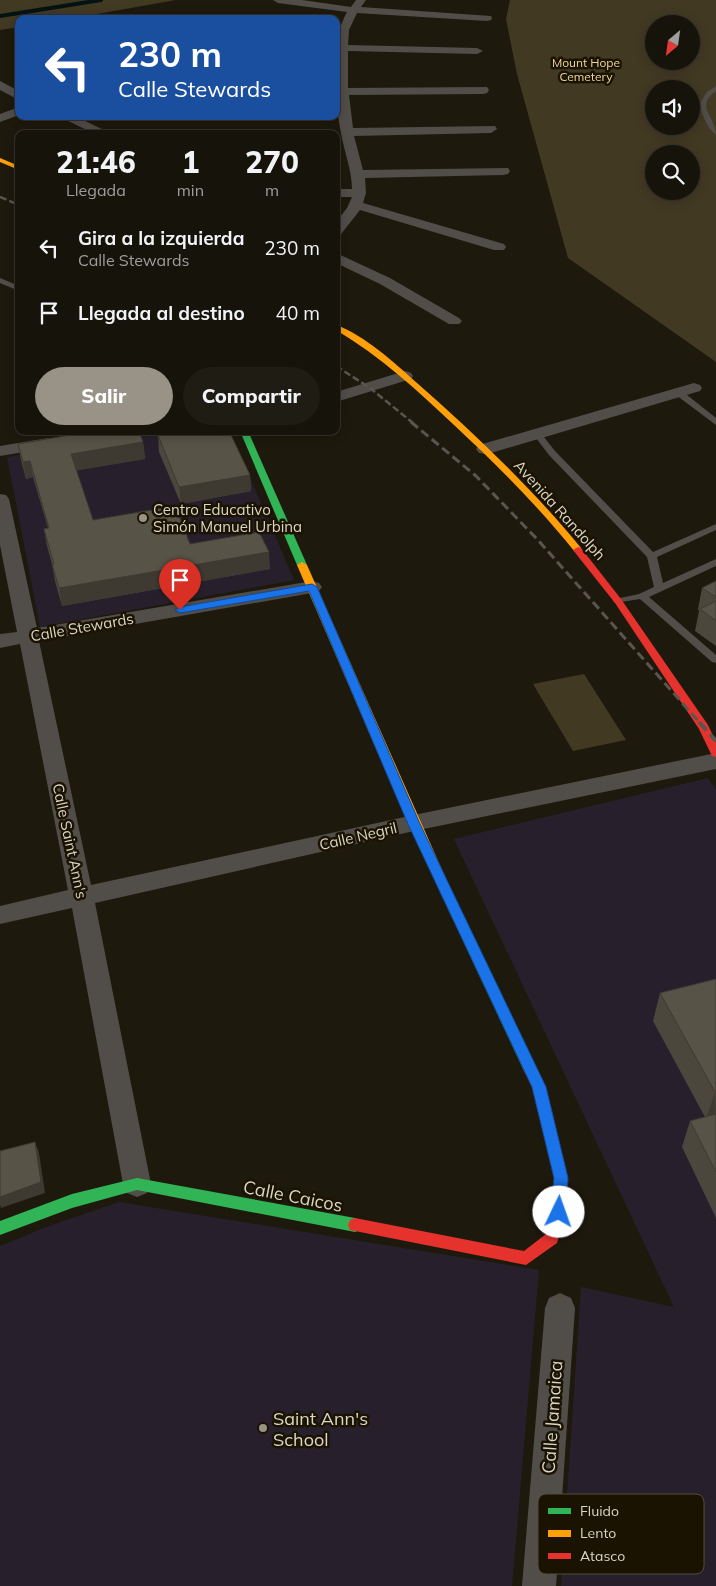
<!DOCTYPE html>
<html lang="es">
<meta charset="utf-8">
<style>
body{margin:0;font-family:Mulish,sans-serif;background:#1f1c13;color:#f1f3f6;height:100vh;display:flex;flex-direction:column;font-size:19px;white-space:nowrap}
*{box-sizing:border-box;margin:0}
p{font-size:16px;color:#9e9e9c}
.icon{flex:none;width:28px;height:28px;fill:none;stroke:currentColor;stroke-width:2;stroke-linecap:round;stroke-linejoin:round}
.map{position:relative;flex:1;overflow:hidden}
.panel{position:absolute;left:15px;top:130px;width:325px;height:305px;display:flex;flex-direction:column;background:#16130a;border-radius:10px;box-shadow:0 2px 12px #0003,0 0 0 1px #35322b}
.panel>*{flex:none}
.guide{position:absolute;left:15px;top:15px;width:325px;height:105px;border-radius:10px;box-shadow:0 2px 12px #0003,0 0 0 1px #35322b;background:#1a4fa0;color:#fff;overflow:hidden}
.needle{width:32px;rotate:209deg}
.buttons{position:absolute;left:645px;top:15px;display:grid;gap:10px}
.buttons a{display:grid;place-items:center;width:55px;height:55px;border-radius:50%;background:#16130a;box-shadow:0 2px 12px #0003,0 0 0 1px #35322b;font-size:25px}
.pin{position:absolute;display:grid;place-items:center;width:42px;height:42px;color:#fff;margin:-51px -21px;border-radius:50% 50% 50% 0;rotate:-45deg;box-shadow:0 0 5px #0007}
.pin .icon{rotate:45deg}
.me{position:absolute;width:55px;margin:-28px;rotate:3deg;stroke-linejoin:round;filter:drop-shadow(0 0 4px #0008)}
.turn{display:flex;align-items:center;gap:18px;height:105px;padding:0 20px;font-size:22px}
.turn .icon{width:65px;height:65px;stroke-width:2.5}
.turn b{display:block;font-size:35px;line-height:42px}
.eta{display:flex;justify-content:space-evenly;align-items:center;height:85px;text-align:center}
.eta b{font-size:30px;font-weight:800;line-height:35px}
.cta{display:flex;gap:10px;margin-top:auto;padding:10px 20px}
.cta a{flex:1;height:58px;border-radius:30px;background:#989386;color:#fff;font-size:20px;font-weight:800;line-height:58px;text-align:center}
.cta a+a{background:#1f1c13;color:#f1f3f6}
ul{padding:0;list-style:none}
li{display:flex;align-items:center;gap:15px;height:65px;padding:0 20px}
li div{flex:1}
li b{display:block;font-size:19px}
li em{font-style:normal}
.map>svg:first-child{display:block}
</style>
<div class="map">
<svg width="716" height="1586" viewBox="0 0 716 1586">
<rect width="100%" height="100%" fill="#1e190d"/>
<g fill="#27202c">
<path d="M167 431H230L294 580 40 627 7 457Z"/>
<path d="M708 778 716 790V1586H561L581 1287 674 1307 454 839Z"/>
<path d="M119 1202 539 1270 512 1586H0V1246L46 1227Z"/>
</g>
<g fill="#423923" fill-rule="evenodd">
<path d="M0 0H176L69 19H19V27L0 30Z"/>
<path d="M510 0H716V362L568 258 517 74 506 19ZM654 24H691V61H654ZM654 89H691V126H654ZM654 154H691V191H654Z"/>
<path d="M584 674 626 740 573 751 533 684Z"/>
</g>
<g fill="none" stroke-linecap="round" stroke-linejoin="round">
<path stroke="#031212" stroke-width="4" d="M0 16 101 0"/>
<g fill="#514d49" fill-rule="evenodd">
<path d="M716 86V91C694 106 716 117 716 135 708 129 701 114 700 103L707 92Z"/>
<path d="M0 278 19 286V291L0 283Z"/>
<path d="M676 391H682L716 418V425L676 395Z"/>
<path d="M537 431 540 432 555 451 653 552 716 524V530L657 557 663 583 716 559V566L649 597 716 655V663L712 662 640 599 615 603 613 601 615 599 639 594 654 587 647 557 549 455 533 434Z"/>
</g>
<g fill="#514d49" fill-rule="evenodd">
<path d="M273 0H302L351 7 356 0H366L361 7 491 16 492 18 491 20 487 21 357 13 349 30 348 45 477 48 483 51 477 54 348 51V88L487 87 489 90 487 93 483 94 349 95 353 128 495 126 497 129 491 133 354 136 363 170 508 168 510 171 508 174 503 175 365 178 366 193 363 203 504 244 506 247 504 250H494L360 210 341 234 336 235V222L347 208 352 197H336V189H352C352 170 344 152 341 133 335 100 329 42 347 12L278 3Z"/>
<path d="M0 81 19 91V100L0 90Z"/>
<path d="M19 107V115L0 122V114Z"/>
<path d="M58 116H75L112 134H95Z"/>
<path d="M336 253 390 278 459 318 462 321 459 324H449L380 284 336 263Z"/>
<path d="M405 371 411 373 413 376 411 379 336 402V392Z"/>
<path d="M694 383 700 385 702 388 700 391 491 453 485 454 479 453 476 449 479 445Z"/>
<path d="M48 438 54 439 57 443 54 447 0 456V446Z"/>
<path d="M0 494 6 495 9 499 37 628 312 581 319 583 322 587 319 591 312 593 39 641 91 885 414 815 716 753V769L414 831 95 903 151 1184 147 1193 137 1197 127 1193 123 1184 72 908 0 924V906L68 890 20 644 0 648V634L17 632 0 545Z"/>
<path d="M560 1293 571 1298 575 1308 556 1586H522L545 1308 549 1298Z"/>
</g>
<g fill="#30b455" fill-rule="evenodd">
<path d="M240 431H248L307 565 305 567 302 568 297 565Z"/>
<path d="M441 876 445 878 447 881 537 1069 535 1073 530 1075 525 1073 523 1069 435 881 437 878Z"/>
<path d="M137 1178 355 1218 360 1220 362 1225 360 1230 355 1232 137 1190 72 1208 0 1235V1221L72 1194Z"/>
</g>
<g fill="#ff9f0a" fill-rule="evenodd">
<path d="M0 158 19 166V170L0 162Z"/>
<path d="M336 325C364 335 395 363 417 383 475 434 532 488 581 548V552H575C538 506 497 465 454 425 418 391 380 356 336 330Z"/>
<path d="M302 562 307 565 447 881 445 884H437L408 823 297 565Z"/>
</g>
<g fill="#e5322d" fill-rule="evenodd">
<path d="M578 547 581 548 621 599 708 725 716 742V757L712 756 699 729 615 603 573 550Z"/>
<path d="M530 1063 535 1065 546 1087 568 1178 566 1212 557 1243 526 1265 350 1230 348 1225 350 1220 355 1218 524 1251 546 1234 552 1212 554 1178 532 1087 523 1069 525 1065Z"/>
</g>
<g stroke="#5a554f" stroke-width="2.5" stroke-dasharray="7 3" stroke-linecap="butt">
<path d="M0 197 19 205"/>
<path d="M336 366 370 388 413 423"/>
</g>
<path stroke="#5a554f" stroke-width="3" stroke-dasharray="9 4.5" stroke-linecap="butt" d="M411 422 476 476 537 539 700 723"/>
<path stroke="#5a554f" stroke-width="4" stroke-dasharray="11 5.5" stroke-linecap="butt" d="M699 722 716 741"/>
</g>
<g fill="#4c473d">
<path d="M158 435 250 475 251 491 181 504 159 452Z"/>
<path d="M143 442 145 459 76 470 93 520 190 544 270 569 62 606 55 581 52 564 47 546 44 529 48 528 33 477 26 479 21 460 18 444Z"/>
<path d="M716 581V646L695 631 699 611 698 609 702 588Z"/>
<path d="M716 979V1218L682 1147 690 1121 705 1117 653 1021 660 993Z"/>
</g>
<g fill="#3e3a32">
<path d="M143 442 145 459 74 471 71 454Z"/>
<path d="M30 461 33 477 26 479 23 462Z"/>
<path d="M250 475 251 491 181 504 179 487Z"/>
<path d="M269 552 270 569 62 606 59 588Z"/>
<path d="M715 1092 716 1116 706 1119Z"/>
<path d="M35 1142 39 1153 45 1193 1 1208 0 1205V1197Z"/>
</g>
<g fill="#585347" stroke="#3e3a32">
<path d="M94 431H139L143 442 71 454 93 520 175 506 190 544 259 532 269 552 59 588 52 564H54L44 529 49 528 30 461 23 462 18 444Z"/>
<path d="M180 431H229L250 475 179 487 158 435Z"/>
<path d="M716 581V597L702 588Z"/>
<path d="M716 601V621L700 609Z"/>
<path d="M716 979V1092H715L660 993Z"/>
<path d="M716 1114V1172L690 1121Z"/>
<path d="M35 1142 41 1182 0 1197V1151Z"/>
</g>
<path fill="#1a73e8" stroke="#114b97" d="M312 584 317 587 420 824 546 1087 568 1178 566 1212 564 1217 559 1219 554 1217 551 1212 554 1178 532 1087 408 824 309 591 180 613 175 610 180 607Z"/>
<g fill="#989386" stroke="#1b1301" stroke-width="2">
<circle cx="143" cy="518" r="5"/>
<circle cx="263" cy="1428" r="5"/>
</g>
<g text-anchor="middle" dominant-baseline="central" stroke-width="5" stroke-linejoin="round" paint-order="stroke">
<g font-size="12" fill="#efd699" stroke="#1b1301">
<text x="586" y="62">Mount Hope<tspan x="586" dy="14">Cemetery</tspan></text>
</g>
<g font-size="15" fill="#dad5c7" stroke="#1b1301" text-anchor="start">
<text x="153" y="509">Centro Educativo<tspan x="153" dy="17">Simón Manuel Urbina</tspan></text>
</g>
<g font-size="15" fill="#dad5c7" stroke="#1b1301">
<text transform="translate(560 510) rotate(48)">Avenida Randolph</text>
<text transform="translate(82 627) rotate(-10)">Calle Stewards</text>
<text transform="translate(358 836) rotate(-13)">Calle Negril</text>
<text transform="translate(70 841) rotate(78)">Calle Saint Ann's</text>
</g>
<g font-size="18" fill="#dad5c7" stroke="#1b1301">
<text transform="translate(293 1196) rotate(11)">Calle Caicos</text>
<text transform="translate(552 1417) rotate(-86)">Calle Jamaica</text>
</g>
<g font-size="18" fill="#dad5c7" stroke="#1b1301" text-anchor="start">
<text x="273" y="1418">Saint Ann's<tspan x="273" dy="21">School</tspan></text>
</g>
</g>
<rect x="538" y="1494" width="166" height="80" rx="8" fill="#1b1301" stroke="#544d3c" stroke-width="1"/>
<rect x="548" y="1508" width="23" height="6" fill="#30b455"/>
<rect x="548" y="1530" width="23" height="7" fill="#ff9f0a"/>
<rect x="548" y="1553" width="23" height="6" fill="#e5322d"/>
<g font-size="14" fill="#dad5c7">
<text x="580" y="1516">Fluido</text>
<text x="580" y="1538">Lento</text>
<text x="580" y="1561">Atasco</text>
</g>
</svg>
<div class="buttons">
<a><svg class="needle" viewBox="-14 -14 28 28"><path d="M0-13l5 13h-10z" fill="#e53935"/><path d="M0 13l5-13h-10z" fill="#9e9e9c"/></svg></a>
<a><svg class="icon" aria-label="sound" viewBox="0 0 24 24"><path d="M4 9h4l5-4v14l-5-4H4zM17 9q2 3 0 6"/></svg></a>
<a><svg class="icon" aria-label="search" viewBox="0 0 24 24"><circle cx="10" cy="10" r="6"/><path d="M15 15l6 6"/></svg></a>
</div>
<div class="pin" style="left:180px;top:610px;background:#d93025"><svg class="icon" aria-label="arrive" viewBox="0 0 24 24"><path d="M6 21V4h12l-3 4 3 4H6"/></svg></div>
<svg class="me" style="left:559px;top:1212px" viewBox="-20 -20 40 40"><circle r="19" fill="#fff"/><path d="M0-13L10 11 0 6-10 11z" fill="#1a73e8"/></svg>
<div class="guide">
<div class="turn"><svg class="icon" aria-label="left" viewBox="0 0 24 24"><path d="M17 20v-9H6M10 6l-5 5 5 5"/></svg><div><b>230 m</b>Calle Stewards</div></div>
</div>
<section class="panel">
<div class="eta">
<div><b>21:46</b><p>Llegada</p></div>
<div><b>1</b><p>min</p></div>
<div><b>270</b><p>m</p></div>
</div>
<ul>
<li><svg class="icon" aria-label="left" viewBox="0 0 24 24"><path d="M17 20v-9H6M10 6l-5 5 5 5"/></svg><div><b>Gira a la izquierda</b><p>Calle Stewards</p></div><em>230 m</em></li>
<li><svg class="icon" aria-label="arrive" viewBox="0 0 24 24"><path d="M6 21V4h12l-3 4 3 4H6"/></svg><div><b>Llegada al destino</b></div><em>40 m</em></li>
</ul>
<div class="cta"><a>Salir</a><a>Compartir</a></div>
</section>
</div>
